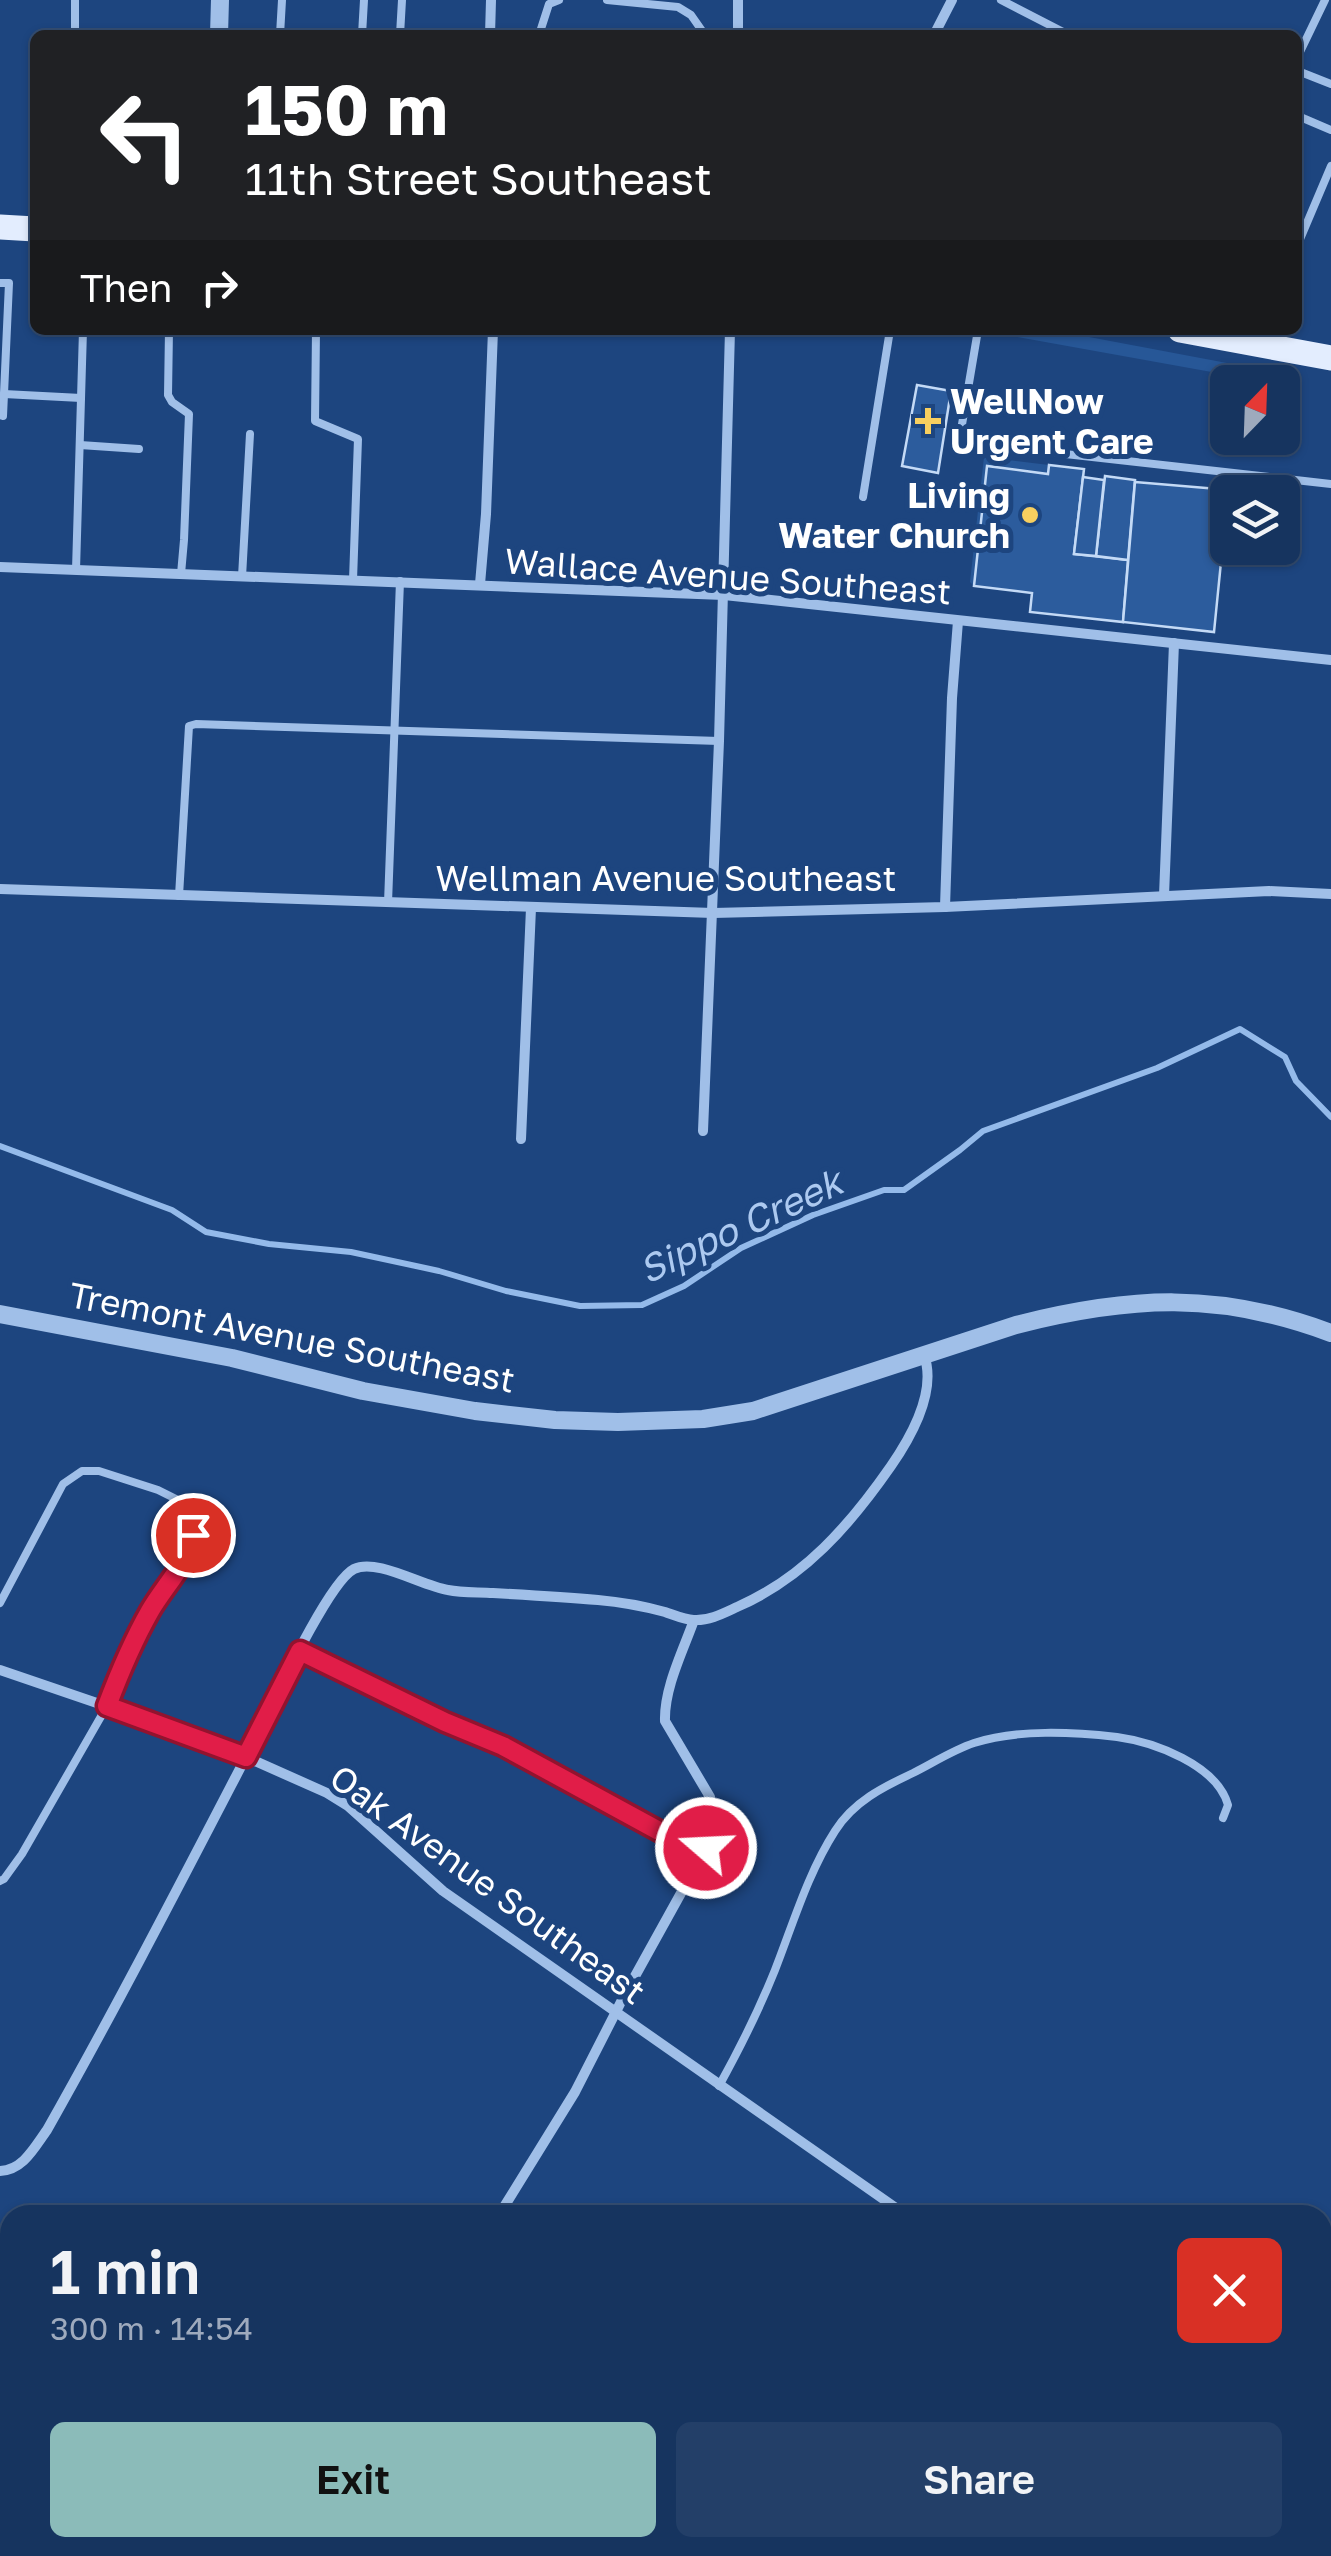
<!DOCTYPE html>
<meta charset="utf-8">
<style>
body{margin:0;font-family:"Golos Text",sans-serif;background:#233f68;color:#f1f3f6;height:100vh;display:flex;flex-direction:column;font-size:38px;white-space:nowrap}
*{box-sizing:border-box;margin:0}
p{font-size:32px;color:#9eaabd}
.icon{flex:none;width:55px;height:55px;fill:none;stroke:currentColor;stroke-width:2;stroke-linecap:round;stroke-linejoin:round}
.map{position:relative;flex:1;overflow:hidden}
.panel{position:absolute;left:0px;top:2205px;width:1332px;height:352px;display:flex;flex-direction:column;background:#16345f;border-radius:30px 30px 0 0;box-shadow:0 2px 8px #0004,0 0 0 2px #354f74}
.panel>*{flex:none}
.top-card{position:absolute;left:30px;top:30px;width:1272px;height:305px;border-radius:15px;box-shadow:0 2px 8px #0004,0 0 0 2px #354f74;background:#202124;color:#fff;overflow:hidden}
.needle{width:65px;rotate:23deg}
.tools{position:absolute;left:1210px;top:365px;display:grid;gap:20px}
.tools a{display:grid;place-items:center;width:90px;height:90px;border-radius:15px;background:#16345f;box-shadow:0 2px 8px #0004,0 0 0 2px #354f74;font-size:50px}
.pin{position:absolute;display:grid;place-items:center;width:85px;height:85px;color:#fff;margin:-42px;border:5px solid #fff;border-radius:50%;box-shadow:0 2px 10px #0007}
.me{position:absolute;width:110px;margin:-55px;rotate:289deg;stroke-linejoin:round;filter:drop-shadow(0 0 8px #0008)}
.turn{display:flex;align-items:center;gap:35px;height:210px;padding:0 50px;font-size:45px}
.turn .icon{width:130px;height:130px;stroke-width:2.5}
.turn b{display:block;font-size:70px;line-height:85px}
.then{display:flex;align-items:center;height:95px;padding:0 50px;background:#0003;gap:20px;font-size:38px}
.round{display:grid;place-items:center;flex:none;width:105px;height:105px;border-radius:15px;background:#233f68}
.headline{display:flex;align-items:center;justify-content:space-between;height:170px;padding:0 50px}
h1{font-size:60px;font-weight:600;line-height:75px}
.button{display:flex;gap:20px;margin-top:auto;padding:20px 50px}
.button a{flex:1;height:115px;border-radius:15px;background:#8bbbb9;color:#111;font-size:40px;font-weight:600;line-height:115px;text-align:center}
.button a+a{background:#233f68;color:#f1f3f6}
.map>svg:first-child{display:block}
</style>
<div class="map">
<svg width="1331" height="2556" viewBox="0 0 1331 2556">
<rect width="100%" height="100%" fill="#1d457f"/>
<g fill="#275797">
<path d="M1006 330H1052L1296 376 1293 387 1283 385 1282 382H1267L1006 335Z"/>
<path d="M984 457 1049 465 1048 474 987 467 974 586 970 582Z"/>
</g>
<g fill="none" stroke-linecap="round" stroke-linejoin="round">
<path stroke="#94baea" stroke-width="6" d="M0 1146 172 1210 206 1232 269 1244 351 1252 439 1271 506 1291 580 1306 642 1305 684 1286 741 1248 813 1215 884 1190H904L960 1150 983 1131 1157 1068 1240 1029 1285 1057 1296 1081 1331 1117"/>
</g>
<g fill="#2c5c9d" stroke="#c4daf6" stroke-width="2.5">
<path d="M917 385 951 391 938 473 902 466Z"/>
<path d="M1049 465 1084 469 1074 554 1128 560 1123 622 1030 612 1032 593 974 586 987 466 1048 474Z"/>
<path d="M1105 476 1135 480 1128 560 1096 556Z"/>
<path d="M1083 477 1104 480 1096 556 1074 554Z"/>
<path d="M1135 482 1230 490 1228 492 1214 632 1123 622Z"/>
</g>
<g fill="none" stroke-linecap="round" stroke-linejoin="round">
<g stroke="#a0bfe8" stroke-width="8">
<path d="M607 0 678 7 691 15 705 35"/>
<path d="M1001 0 1069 35"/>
<path d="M75 35V0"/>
<path d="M280 35 282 0"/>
<path d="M362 35 364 0"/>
<path d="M400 35 402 0"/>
<path d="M539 35 549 4 559 0"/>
<path d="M1298 56 1325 0"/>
<path d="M1298 71 1331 84"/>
<path d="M1298 116 1331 130"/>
<path d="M1298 244 1331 166"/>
<path d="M0 283H9L3 416 0 415"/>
<path d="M169 330 168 395 172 402 189 414 184 540 181 574"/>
<path d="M316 330 315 421 358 439 353 580"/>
<path d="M978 330 959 442 1331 484"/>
<path d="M4 394 81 398"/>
<path d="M80 445 139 449"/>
<path d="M863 497 890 330"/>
<path d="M76 570 83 330"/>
<path d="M242 577 250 434"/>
<path d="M179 896 189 726 196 724 719 741"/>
<path d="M388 903 400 581"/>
<path d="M0 1603 63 1484 82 1471H99L158 1490 176 1499 189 1510 193 1521 190 1549 152 1607 107 1706 22 1854 4 1879 0 1881"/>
<path d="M300 1651 445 1722 503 1746 703 1855"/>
<path d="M719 2086C740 2048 759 2010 775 1970 793 1924 808 1873 835 1831 853 1802 883 1787 913 1773 933 1763 953 1750 974 1743 1018 1729 1072 1732 1117 1737 1154 1742 1217 1765 1228 1805L1223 1818"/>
</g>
<g stroke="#a0bfe8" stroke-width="10">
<path d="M490 35 491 0"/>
<path d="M738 35V0"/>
<path d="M934 35 952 0"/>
<path d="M0 567 724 595 1331 660"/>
<path d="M480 584 486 514 493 330"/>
<path d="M0 889 713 913 945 907 1269 891 1331 894"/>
<path d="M1164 896 1174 643"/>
<path d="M945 907 952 698 958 621"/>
<path d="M703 1131 719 741 730 330"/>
<path d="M521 1139 531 908"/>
<path d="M0 1670 176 1730 246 1757 327 1793 348 1806 443 1891 906 2215"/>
<path d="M0 2171C23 2170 34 2148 47 2130 116 2008 181 1882 246 1757 264 1723 326 1583 354 1569 377 1558 422 1586 448 1590 462 1593 478 1592 493 1593 528 1595 563 1597 598 1600 621 1602 643 1606 665 1612 674 1615 685 1620 694 1620 709 1621 724 1613 737 1607 804 1578 850 1525 891 1466 911 1437 937 1391 924 1355"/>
<path d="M499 2215 575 2092 624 1996 706 1848 713 1828 710 1797 665 1721C664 1688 683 1651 694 1620"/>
<path d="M1322 2398 1331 2404"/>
</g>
<g stroke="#a0bfe8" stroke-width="18">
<path d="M219 35 220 0"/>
<path d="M0 1314 232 1358 363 1391 475 1411 555 1420 618 1422 703 1419 753 1411 1016 1325C1130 1296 1219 1291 1331 1333"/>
</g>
<g stroke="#e3edfe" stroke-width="25">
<path d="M0 227 35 229"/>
<path d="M1180 330 1331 358"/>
</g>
</g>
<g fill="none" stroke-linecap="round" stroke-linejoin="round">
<g stroke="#92132f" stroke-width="25">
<path id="route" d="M193 1535C187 1565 165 1585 150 1611 133 1641 119 1674 107 1706L246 1757 300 1651 445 1722 503 1746 703 1855 706 1848"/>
</g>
<use href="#route" stroke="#e11d48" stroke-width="18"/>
</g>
<g fill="#f8cf5f" stroke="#1d457f" stroke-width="4">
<path d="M923 406h10v10h10v10h-10v10h-10v-10h-10v-10h10z"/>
<circle cx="1030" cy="515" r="10"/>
</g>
<g text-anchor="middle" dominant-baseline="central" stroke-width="10" stroke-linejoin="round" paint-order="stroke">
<g font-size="35" font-weight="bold" fill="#fff" stroke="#1d457f" text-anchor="start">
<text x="950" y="401">WellNow<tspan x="950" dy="40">Urgent Care</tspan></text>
<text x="1010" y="495" text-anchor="end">Living<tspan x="1010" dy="40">Water Church</tspan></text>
</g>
<g font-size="35" fill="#fff" stroke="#1d457f">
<text transform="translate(728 576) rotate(4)">Wallace Avenue Southeast</text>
<text x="666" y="878">Wellman Avenue Southeast</text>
<text transform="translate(292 1337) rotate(11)">Tremont Avenue Southeast</text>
<text transform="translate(488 1884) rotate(36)">Oak Avenue Southeast</text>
</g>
<g font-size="38" font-style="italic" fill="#acc9f0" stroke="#1d457f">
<text transform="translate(740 1225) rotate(-25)">Sippo Creek</text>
</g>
</g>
</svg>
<div class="tools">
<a><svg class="needle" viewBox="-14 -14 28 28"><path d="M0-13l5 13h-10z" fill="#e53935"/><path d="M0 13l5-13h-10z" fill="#9eaabd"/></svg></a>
<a><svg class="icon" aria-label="layers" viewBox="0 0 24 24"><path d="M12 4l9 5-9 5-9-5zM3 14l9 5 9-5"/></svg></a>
</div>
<div class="pin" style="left:193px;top:1535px;background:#d93025"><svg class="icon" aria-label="arrive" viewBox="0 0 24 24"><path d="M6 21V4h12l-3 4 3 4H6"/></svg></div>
<svg class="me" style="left:706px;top:1848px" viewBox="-20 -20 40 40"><circle r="17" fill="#e11d48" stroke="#fff" stroke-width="3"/><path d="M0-11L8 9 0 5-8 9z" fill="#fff"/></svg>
<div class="top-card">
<div class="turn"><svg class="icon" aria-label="left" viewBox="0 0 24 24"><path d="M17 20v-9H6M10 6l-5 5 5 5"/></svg><div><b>150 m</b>11th Street Southeast</div></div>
<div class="then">Then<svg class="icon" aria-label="right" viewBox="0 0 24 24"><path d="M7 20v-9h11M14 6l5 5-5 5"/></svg></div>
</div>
<section class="panel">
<div class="headline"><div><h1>1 min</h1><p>300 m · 14:54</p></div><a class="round" style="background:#d93025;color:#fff"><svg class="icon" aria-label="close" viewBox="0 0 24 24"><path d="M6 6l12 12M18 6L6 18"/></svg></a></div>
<div class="button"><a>Exit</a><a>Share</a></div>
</section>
</div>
